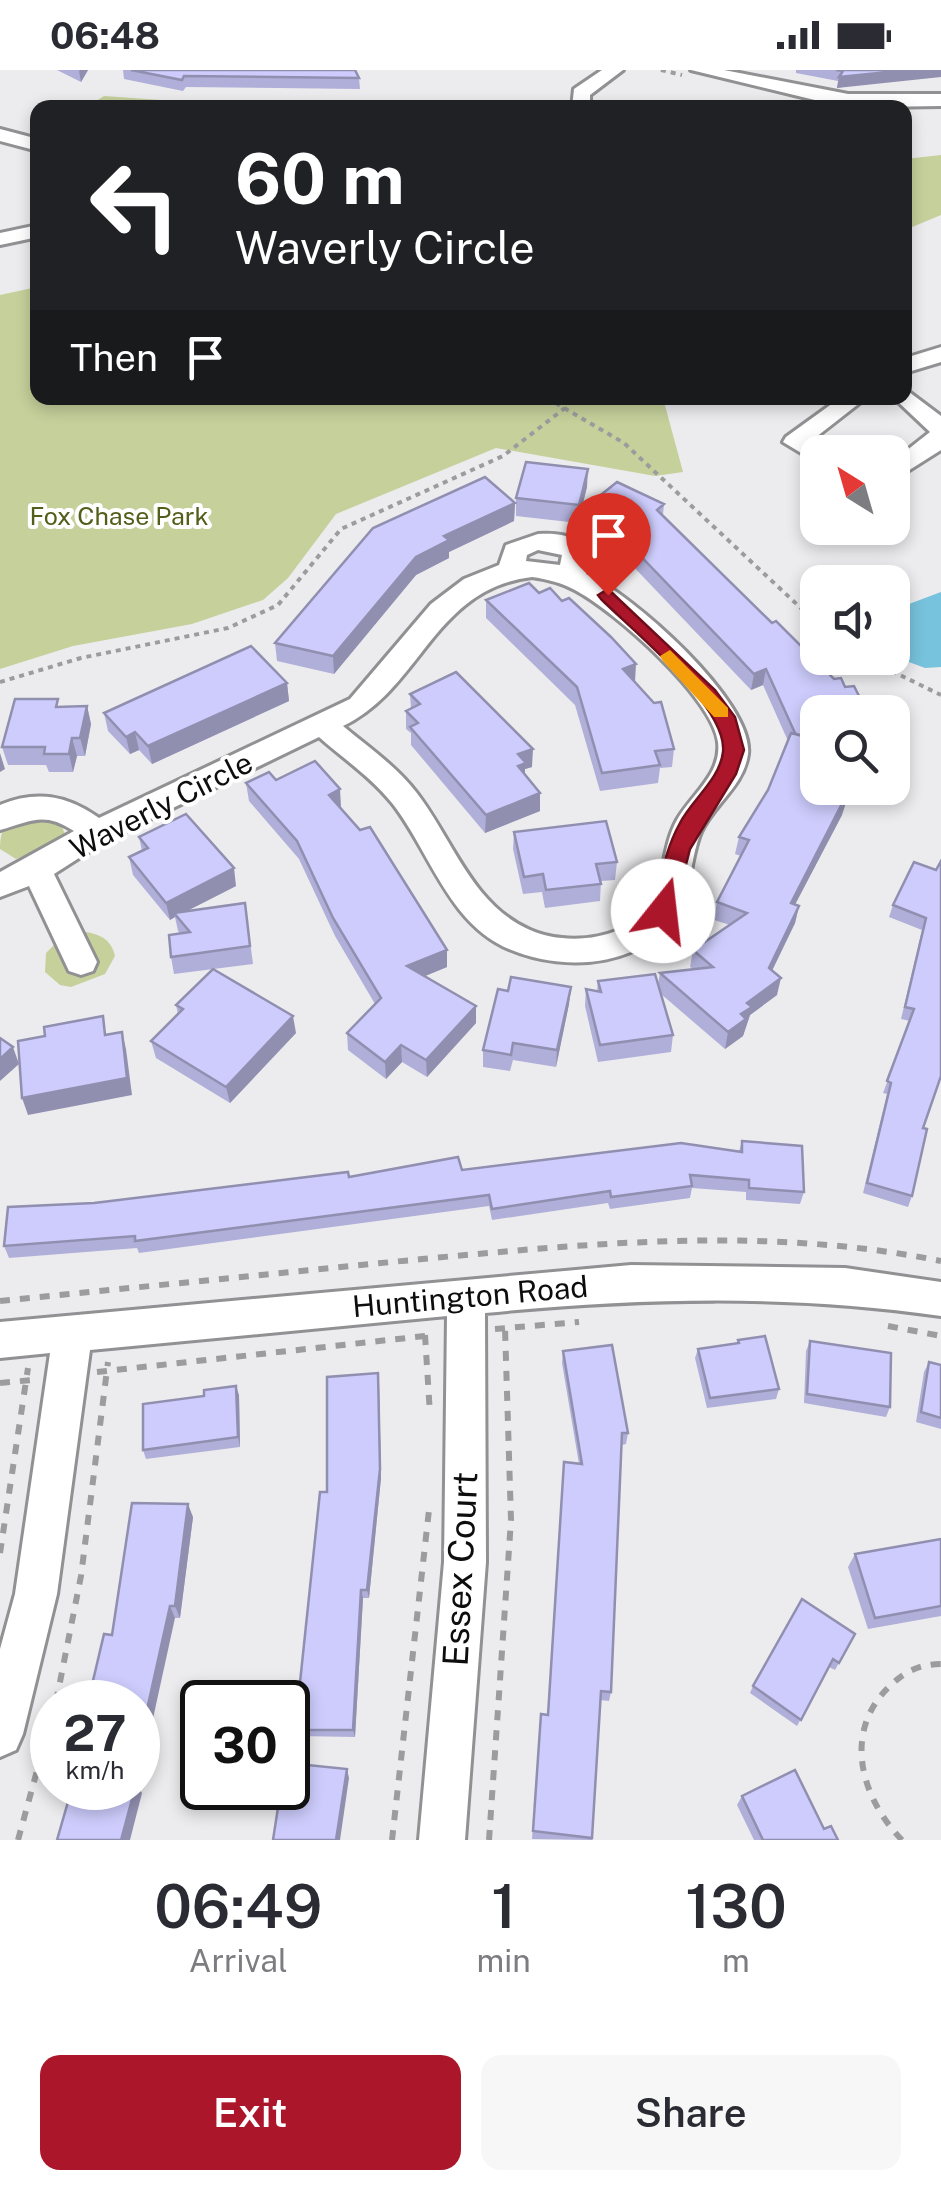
<!DOCTYPE html>
<style>
body{margin:0;font-family:"Public Sans",sans-serif;background:#f7f7f7;color:#2b2b33;height:100vh;display:flex;flex-direction:column;font-size:38px;white-space:nowrap}
*{box-sizing:border-box;margin:0}
p{font-size:32px;color:#7c7c81}
.icon{flex:none;width:55px;height:55px;fill:none;stroke:currentColor;stroke-width:2;stroke-linecap:round;stroke-linejoin:round}
.map{position:relative;height:1770px;overflow:hidden}
.drawer{display:flex;flex-direction:column;background:#fff;flex:1}
.drawer>*{flex:none}
.top-card{position:absolute;left:30px;top:30px;width:882px;height:305px;border-radius:20px;box-shadow:0 5px 15px #0003;background:#202124;color:#fff;overflow:hidden}
.needle{width:65px;rotate:323deg}
.buttons{position:absolute;left:800px;top:365px;display:grid;gap:20px}
.buttons a{display:grid;place-items:center;width:110px;height:110px;border-radius:20px;background:#fff;box-shadow:0 5px 15px #0003;font-size:50px}
.speed{position:absolute;left:30px;top:1610px;display:flex;gap:20px;font-size:50px;font-weight:700;text-align:center}
.speed>*{display:grid;place-content:center;width:130px;height:130px;border-radius:50%;background:#fff;box-shadow:0 5px 15px #0003;line-height:1}
.speed small{font-size:25px;font-weight:400}
.speed .limit{border:5px solid #111;border-radius:15px;background:#fff;color:#111}
.pin{position:absolute;display:grid;place-items:center;width:85px;height:85px;color:#fff;margin:-102px -42px;border-radius:50% 50% 50% 0;rotate:-45deg;box-shadow:0 0 10px #0007}
.pin .icon{rotate:45deg}
.me{position:absolute;width:110px;margin:-55px;rotate:16deg;stroke-linejoin:round;filter:drop-shadow(0 0 8px #0008)}
.turn{display:flex;align-items:center;gap:35px;height:210px;padding:0 40px;font-size:45px}
.turn .icon{width:130px;height:130px;stroke-width:2.5}
.turn b{display:block;font-size:70px;line-height:85px}
.then{display:flex;align-items:center;height:95px;padding:0 40px;background:#0003;gap:20px;font-size:38px}
.eta{display:flex;justify-content:space-evenly;align-items:center;height:170px;text-align:center}
.eta b{font-size:60px;font-weight:600;line-height:70px}
.primary-button{display:flex;gap:20px;margin-top:auto;padding:20px 40px}
.primary-button a{flex:1;height:115px;border-radius:20px;background:#ab162a;color:#fff;font-size:40px;font-weight:600;line-height:115px;text-align:center}
.primary-button a+a{background:#f7f7f7;color:#2b2b33}
.status{display:flex;justify-content:space-between;align-items:center;height:70px;padding:0 50px;background:#fff;direction:ltr}
.status svg{height:28px;fill:currentColor}
.map>svg:first-child{display:block}
</style>
<div class="status"><b>06:48</b><svg viewBox="0 0 49 12"><path d="M0 12V9h3v3zM5 12V6h3v6zM10 12V3h3v9zM15 12V0h3v12zM26 1h20v11H26zM47 4h2v5h-2z"/></svg></div>
<div class="map">
<svg width="941" height="1770" viewBox="0 0 941 1770">
<rect width="100%" height="100%" fill="#ececee"/>
<g fill="#c5d09b">
<path d="M104 26 258 37 113 38 93 33Z"/>
<path d="M941 85V145L905 160V89Z"/>
<path d="M37 217 38 328H663L683 402 655 406 496 378 336 444 288 508 263 530 192 554 73 576 0 599V225Z"/>
<path d="M20 747 58 748 65 764 59 772 16 789 0 779C0 761 4 754 20 747Z"/>
<path d="M86 862C102 865 111 870 115 886L105 904 71 917 60 915 45 902 46 883 62 867Z"/>
</g>
<path fill="#77c2dc" d="M941 522V597L925 598 893 586V540Z"/>
<g fill="none" stroke-linecap="round" stroke-linejoin="round">
<g stroke="#919193" stroke-width="6">
<g id="minor">
<path d="M602 0H623L590 25V38H572L574 19Z"/>
<path d="M691 0H724L848 24H941V36L877 37 819 31Z"/>
<path d="M0 59 38 69V81L0 71Z"/>
<path d="M38 155V167L0 175V163Z"/>
<path d="M941 277V292L905 303V288Z"/>
<path d="M905 319 941 346V380L892 411V392L930 362 894 328H905Z"/>
<path d="M840 328H866L811 371 828 382H818V393L783 372 786 367Z"/>
<path d="M538 464C571 462 589 470 586 504 631 523 754 632 748 684 744 716 713 735 701 762 691 785 692 812 681 835 651 897 567 904 509 879 448 853 430 781 392 733 372 708 344 689 319 667L107 770 54 804 97 892 93 901 81 905 69 901 29 816 0 827V802L74 761C44 741 31 751 0 760V735C36 720 67 725 99 748L350 629 431 534 464 509 499 495 506 475ZM538 480 562 485 560 495 526 491 527 485ZM532 507C547 509 562 513 575 520 615 541 713 628 718 672 722 704 691 725 677 750 663 775 665 805 652 830 632 870 568 877 530 860 472 835 452 768 416 722 396 696 368 677 343 656 422 618 433 519 532 507Z"/>
<path d="M631 1195 845 1198 941 1212V1246C789 1224 638 1228 485 1243L486 1492 465 1770H419L444 1492 447 1246 90 1280 57 1524 23 1664 16 1680 0 1687V1579L15 1524 50 1283 0 1288V1252Z"/>
</g>
</g>
<g stroke="#9c9c9e" stroke-width="4" stroke-dasharray="5 5" stroke-linecap="butt">
<path d="M661 0 682 5"/>
<path d="M547 328 624 373 818 554"/>
<path d="M865 588 941 625"/>
<path d="M0 612 81 588 228 558 278 535 341 459 503 386 565 338"/>
</g>
<g stroke="#9c9c9e" stroke-width="6" stroke-dasharray="10 10" stroke-linecap="butt">
<path d="M0 1231C140 1217 281 1203 422 1189 597 1173 767 1156 941 1191"/>
<path d="M888 1256 941 1266"/>
<path d="M495 1259 579 1252"/>
<path d="M425 1265 430 1344"/>
<path d="M97 1302 434 1265"/>
<path d="M0 1313 32 1310"/>
<path d="M0 1483 28 1298"/>
<path d="M56 1632 81 1506 108 1292"/>
<path d="M18 1770 52 1646"/>
<path d="M392 1770 429 1440"/>
<path d="M489 1770 511 1450 505 1258"/>
<path d="M902 1770C860 1727 842 1660 891 1615 905 1601 921 1594 941 1594"/>
</g>
<use href="#minor" fill="#fff" fill-rule="evenodd"/>
</g>
<g fill="#b0afd9">
<path d="M57 0H88L81 12Z"/>
<path d="M123 0H355L359 8 360 19 186 17 183 21 124 9Z"/>
<path d="M796 0H941L837 18 838 11 796 3Z"/>
<path d="M587 417 578 453 516 446V428Z"/>
<path d="M515 433 514 451 449 482V488L416 505 334 604 277 591 275 573Z"/>
<path d="M664 434 663 445 818 642V718L842 745 795 834 799 836 795 853 772 901 777 925 750 945 743 966 725 979 661 924 673 965 671 982 598 992 585 936 586 919 597 921 598 911 658 914 660 903 693 899 690 897 693 880 730 855 714 850 717 832 741 786 735 784 739 767 768 720 788 671 763 615 751 620 629 492 630 482 581 456 582 440Z"/>
<path d="M486 530 635 612 674 679 672 697 660 698 658 713 600 721 575 635 486 548Z"/>
<path d="M287 613 289 631 152 694 139 680 130 684 108 661 104 643Z"/>
<path d="M410 624 532 697 525 699V704L540 723V741L485 763 411 675V663L406 659V641L411 638Z"/>
<path d="M60 636H87L91 654 85 686H77L73 702H49L46 695H8L2 677Z"/>
<path d="M276 710 341 737 340 738 447 897 425 906 476 936V953L427 1007 402 992 386 1009 348 980 347 963 375 934 335 866 299 789 249 731 246 713Z"/>
<path d="M514 762 617 792 615 810 601 811 600 831 545 838 542 822 523 824 513 779Z"/>
<path d="M139 767 236 816 187 841 245 833 253 894 174 904 171 887 181 864 178 861 175 847 170 850 133 805 129 787 142 781Z"/>
<path d="M936 800 923 1058 912 1126 908 1137 863 1123 887 1024 883 1023 910 951 901 949 922 860 889 847 893 835Z"/>
<path d="M569 934 556 997 513 990 510 1001 483 997V980Z"/>
<path d="M176 935 296 963 230 1033 156 988 151 971 178 944Z"/>
<path d="M742 1071 804 1122 800 1134 746 1130V1122L692 1118 690 1128 610 1139 608 1133 492 1150 489 1136 139 1183 137 1178 9 1188 4 1176 94 1133 349 1107 739 1081Z"/>
<path d="M738 1270 779 1319 776 1329 707 1338 695 1288 698 1279 737 1274Z"/>
<path d="M810 1271 890 1337 886 1347 804 1333 806 1281Z"/>
<path d="M563 1281 628 1363 626 1374 622 1375 611 1622 609 1631 600 1630 592 1770 532 1769 541 1644 548 1645 579 1394 562 1293Z"/>
<path d="M929 1292 941 1295V1359L916 1352 924 1302Z"/>
<path d="M239 1325 240 1377 146 1389 143 1380Z"/>
<path d="M381 1408 369 1528H363L355 1667 297 1666 295 1660 327 1422Z"/>
<path d="M193 1447 180 1548H175L112 1565Z"/>
<path d="M941 1469V1546L868 1559 848 1497 855 1484Z"/>
<path d="M855 1564 835 1600 829 1597 797 1656 750 1623 753 1616Z"/>
<path d="M742 1726 824 1759 838 1770H754L737 1735Z"/>
</g>
<g fill="#908fb0">
<path d="M80 0H88L81 12 79 1Z"/>
<path d="M908 0H941V7L837 18 839 7Z"/>
<path d="M588 399 587 417 578 453 579 435Z"/>
<path d="M515 433 514 451 449 482V488L416 505 334 604 333 586 416 487 444 466Z"/>
<path d="M636 594 635 612 623 599Z"/>
<path d="M766 599 763 615 751 620 754 604Z"/>
<path d="M287 613 289 631 152 694 148 676Z"/>
<path d="M87 636 91 654 85 686 80 668Z"/>
<path d="M135 662 139 680 130 684 126 667Z"/>
<path d="M72 668 77 686 73 702 69 684Z"/>
<path d="M533 679 532 697 525 699V711L518 714V684Z"/>
<path d="M0 683 5 699 0 702Z"/>
<path d="M850 718H851L842 745 787 850 791 833Z"/>
<path d="M340 719 341 737 330 742 329 725Z"/>
<path d="M540 723V741L485 763 486 745Z"/>
<path d="M234 798 236 816 177 846 174 843 175 847 170 850 166 833Z"/>
<path d="M799 836 795 853 765 915 769 898Z"/>
<path d="M447 880V897L408 913 407 896Z"/>
<path d="M781 908 777 925 750 945 743 966 725 979 728 962 747 933Z"/>
<path d="M571 917 569 934 556 997 557 980Z"/>
<path d="M476 936V953L427 1007 426 990Z"/>
<path d="M293 946 296 963 230 1033 226 1017Z"/>
<path d="M122 962 126 979 132 1025 28 1045 22 1028Z"/>
<path d="M401 975 402 992 386 1009 385 992Z"/>
<path d="M13 977 19 994 0 1011V989Z"/>
<path d="M379 1313 381 1408 369 1528 367 1520Z"/>
<path d="M236 1316 239 1325 240 1377 238 1367Z"/>
<path d="M188 1434 193 1447 180 1548 175 1536Z"/>
<path d="M361 1520 363 1528 355 1667 353 1660Z"/>
<path d="M170 1536 175 1548 138 1717V1680Z"/>
<path d="M347 1699 349 1708 340 1770H336Z"/>
<path d="M138 1717 142 1723 130 1770H121L133 1718Z"/>
</g>
<g fill="#cdccfc" stroke="#908fb0" stroke-width="2.5">
<path d="M131 0H355L359 8 184 6 182 10Z"/>
<path d="M836 0H908L839 7 843 1Z"/>
<path d="M526 392 588 399 579 435 516 428Z"/>
<path d="M485 407 515 433 444 466 449 470 416 487 333 586 275 573 373 458Z"/>
<path d="M617 412 664 434 657 440 772 553 776 551 834 609 841 608 845 617 854 616 867 642H818V662L799 665 795 663 766 599 754 604 631 476 643 471 582 440Z"/>
<path d="M529 513 539 523 550 518 562 531 569 528 611 567 636 594 623 599 654 633 661 632 674 679 655 681 660 695 602 703 577 617 486 530Z"/>
<path d="M251 576 287 613 148 676 135 662 126 667 104 643Z"/>
<path d="M456 602 533 679 518 684 526 693 518 696 540 723 486 745 410 657 418 653 406 641 420 634 410 624Z"/>
<path d="M15 629H58L56 637 87 636 80 668H72L69 684H44L45 677H2Z"/>
<path d="M791 663 818 670V718H850L791 833 799 836 769 898 781 908 747 933 752 937 741 944 746 949 728 962 660 903 713 897 693 880 747 843 717 832 749 770 739 767 768 720Z"/>
<path d="M315 691 340 719 329 725 360 760 370 757 447 880 407 896 476 936 426 990 401 975 385 992 347 963 381 928 333 848 297 771 246 713 269 702 276 710Z"/>
<path d="M186 744 234 798 166 833 129 787 148 778 139 767Z"/>
<path d="M606 751 617 792 596 794 601 814 546 820 543 804 524 807 514 762Z"/>
<path d="M941 791V1006L923 1058 927 1059 912 1126 867 1113 891 1013 887 1011 914 939 905 937 926 848 893 835 914 792 936 800Z"/>
<path d="M245 833 250 876 171 887 169 865 190 862 174 843Z"/>
<path d="M213 899 293 946 226 1017 151 971 183 939 176 935Z"/>
<path d="M655 904 673 965 600 975 586 919 601 922 598 911Z"/>
<path d="M511 907 571 917 557 980 513 973 511 985 483 980 498 919 508 921Z"/>
<path d="M103 946 105 965 122 962 127 1008 22 1028 18 971 45 966 44 957Z"/>
<path d="M0 968 13 977 0 989Z"/>
<path d="M742 1071 802 1076 804 1122 749 1118V1110L690 1105 692 1116 611 1127 610 1121 492 1139 489 1125 135 1171V1166L4 1176 8 1137 94 1133 348 1102 349 1107 458 1087 462 1100 681 1073 742 1082Z"/>
<path d="M765 1266 779 1319 710 1328 698 1279 739 1273 738 1270Z"/>
<path d="M810 1271 891 1283 890 1337 807 1324Z"/>
<path d="M612 1275 628 1363H622L611 1622 601 1621 592 1768 533 1761 541 1644 548 1645 564 1392 582 1394 563 1281Z"/>
<path d="M929 1292 941 1295V1348L921 1342Z"/>
<path d="M378 1303 380 1399 367 1520H361L353 1660H295L320 1422H327V1307Z"/>
<path d="M236 1316 238 1367 143 1380V1334L204 1326V1320Z"/>
<path d="M132 1433 188 1434 175 1536H170L138 1680V1632H88L104 1564 112 1565Z"/>
<path d="M941 1469V1536L875 1548 855 1484Z"/>
<path d="M802 1529 855 1564 839 1593 833 1589 801 1650 753 1616Z"/>
<path d="M288 1693 347 1699 336 1770H273L281 1718H288Z"/>
<path d="M795 1700 824 1759 831 1756 838 1770H763L742 1726Z"/>
<path d="M72 1718H135L121 1770H57Z"/>
</g>
<path fill="#ab162a" stroke="#6f0e1b" stroke-width="2.5" d="M608 519 715 620 735 647 744 680 736 704 690 779 674 841 663 849 652 841C660 811 665 780 680 753 692 730 720 709 723 682 728 637 632 560 601 529L598 525Z"/>
<path fill="#f59e0b" d="M670 580 728 638V647H714L663 591 660 586Z"/>
<g text-anchor="middle" dominant-baseline="central" stroke-width="8" stroke-linejoin="round" paint-order="stroke">
<g font-size="25" fill="#535e1b" stroke="#fff">
<text x="119" y="446">Fox Chase Park</text>
</g>
<g font-size="30" fill="#0d0d0e" stroke="#fff">
<text transform="translate(161 735) rotate(-27)">Waverly Circle</text>
<text transform="translate(470 1226) rotate(-5)">Huntington Road</text>
</g>
<g font-size="35" fill="#0d0d0e" stroke="#fff">
<text transform="translate(460 1499) rotate(-87)">Essex Court</text>
</g>
</g>
</svg>
<div class="buttons">
<a><svg class="needle" viewBox="-14 -14 28 28"><path d="M0-13l5 13h-10z" fill="#e53935"/><path d="M0 13l5-13h-10z" fill="#7c7c81"/></svg></a>
<a><svg class="icon" aria-label="sound" viewBox="0 0 24 24"><path d="M4 9h4l5-4v14l-5-4H4zM17 9q2 3 0 6"/></svg></a>
<a><svg class="icon" aria-label="search" viewBox="0 0 24 24"><circle cx="10" cy="10" r="6"/><path d="M15 15l6 6"/></svg></a>
</div>
<div class="speed"><div>27<small>km/h</small></div><div class="limit">30</div></div>
<div class="pin" style="left:608px;top:525px;background:#d93025"><svg class="icon" aria-label="arrive" viewBox="0 0 24 24"><path d="M6 21V4h12l-3 4 3 4H6"/></svg></div>
<svg class="me" style="left:663px;top:841px" viewBox="-20 -20 40 40"><circle r="19" fill="#fff"/><path d="M0-13L10 11 0 6-10 11z" fill="#ab162a"/></svg>
<div class="top-card">
<div class="turn"><svg class="icon" aria-label="left" viewBox="0 0 24 24"><path d="M17 20v-9H6M10 6l-5 5 5 5"/></svg><div><b>60 m</b>Waverly Circle</div></div>
<div class="then">Then<svg class="icon" aria-label="arrive" viewBox="0 0 24 24"><path d="M6 21V4h12l-3 4 3 4H6"/></svg></div>
</div>
</div>
<section class="drawer">
<div class="eta">
<div><b>06:49</b><p>Arrival</p></div>
<div><b>1</b><p>min</p></div>
<div><b>130</b><p>m</p></div>
</div>
<div class="primary-button"><a>Exit</a><a>Share</a></div>
</section>
